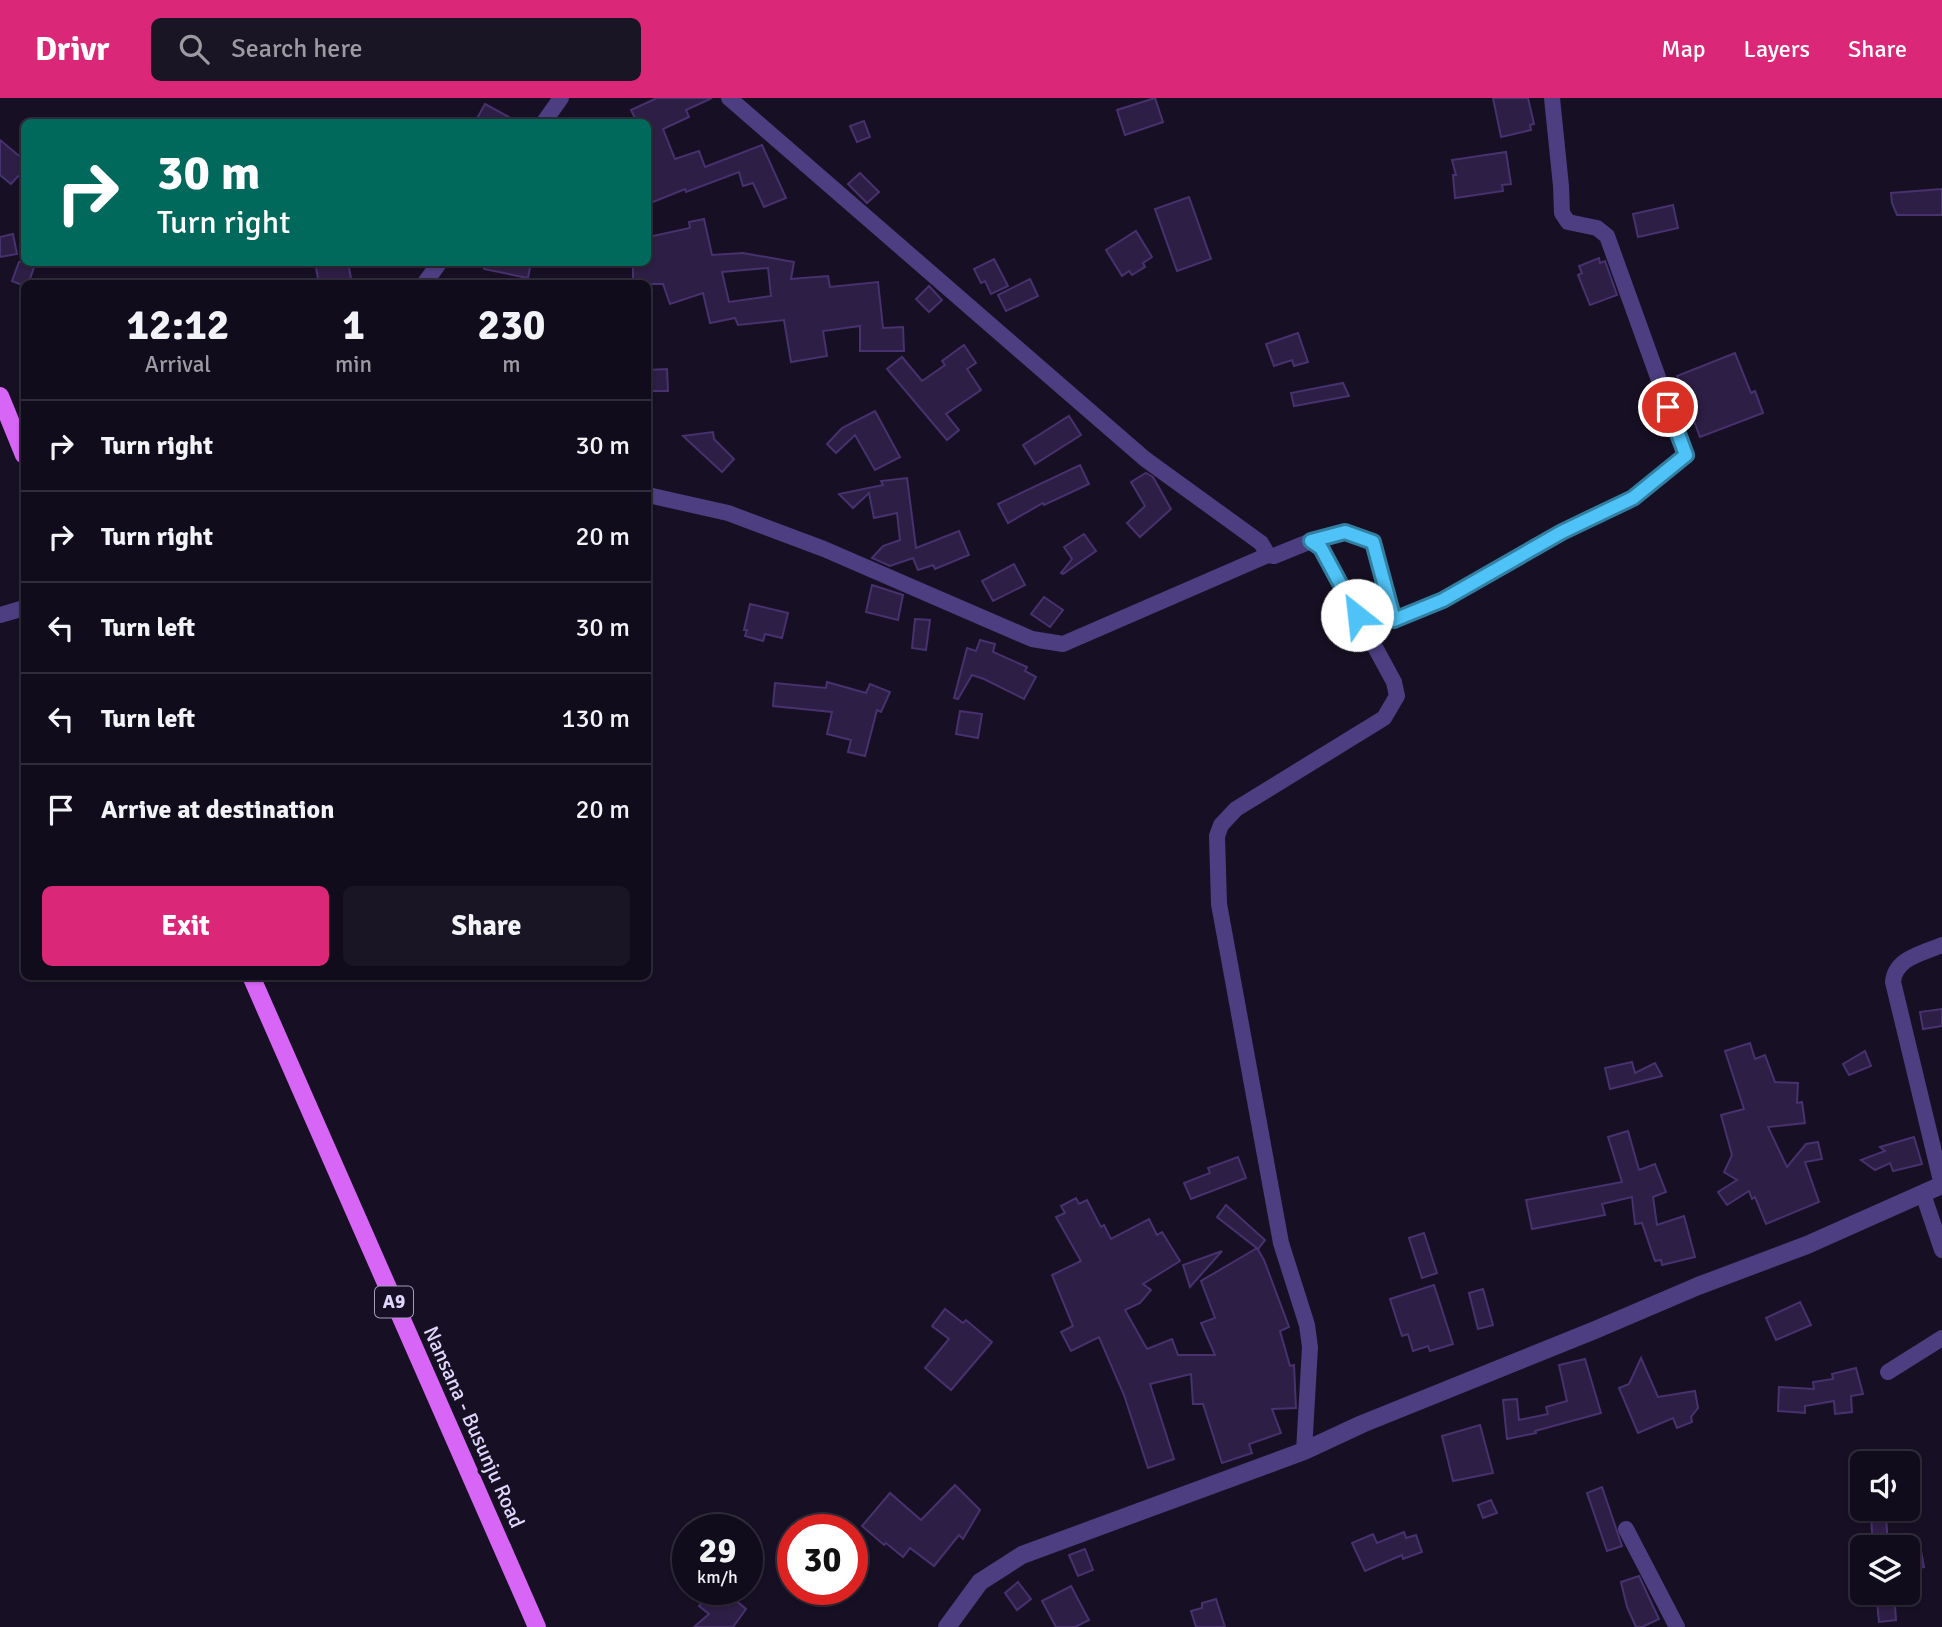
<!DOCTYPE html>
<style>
body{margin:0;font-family:Signika,sans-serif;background:#1a1524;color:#f1f3f6;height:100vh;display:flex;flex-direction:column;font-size:26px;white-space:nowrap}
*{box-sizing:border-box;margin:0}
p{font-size:23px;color:#9c9ba3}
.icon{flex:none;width:38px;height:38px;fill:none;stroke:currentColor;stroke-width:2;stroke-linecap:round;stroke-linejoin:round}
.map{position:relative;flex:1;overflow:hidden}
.details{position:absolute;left:21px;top:182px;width:630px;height:700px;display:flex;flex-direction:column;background:#110c1b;border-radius:10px;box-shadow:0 2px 5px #0004,0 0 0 2px #302c3a}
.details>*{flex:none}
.guide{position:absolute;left:21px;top:21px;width:630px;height:147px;border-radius:10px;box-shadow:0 2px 5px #0004,0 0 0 2px #302c3a;background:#00695c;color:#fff;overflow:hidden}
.buttons{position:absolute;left:1850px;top:1353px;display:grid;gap:14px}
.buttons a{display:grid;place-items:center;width:70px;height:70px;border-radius:10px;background:#110c1b;box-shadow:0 2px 5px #0004,0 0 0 2px #302c3a;font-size:35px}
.speed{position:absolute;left:672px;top:1416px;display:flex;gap:14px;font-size:35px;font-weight:700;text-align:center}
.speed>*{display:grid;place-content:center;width:91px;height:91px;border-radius:50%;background:#110c1b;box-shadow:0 2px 5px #0004,0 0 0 2px #302c3a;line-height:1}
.speed small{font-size:18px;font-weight:400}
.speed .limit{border:10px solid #d22;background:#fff;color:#111}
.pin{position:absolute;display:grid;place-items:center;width:60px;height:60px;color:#fff;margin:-30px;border:4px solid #fff;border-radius:50%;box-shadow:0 2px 7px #0007}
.me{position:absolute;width:77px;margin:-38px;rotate:331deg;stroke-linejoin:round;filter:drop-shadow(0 0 5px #0008)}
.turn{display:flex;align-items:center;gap:24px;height:147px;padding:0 21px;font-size:32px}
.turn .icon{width:91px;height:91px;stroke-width:2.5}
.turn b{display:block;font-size:49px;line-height:60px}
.eta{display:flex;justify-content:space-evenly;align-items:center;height:119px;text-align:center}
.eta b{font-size:42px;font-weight:800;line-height:49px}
.button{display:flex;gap:14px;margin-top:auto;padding:14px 21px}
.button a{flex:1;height:80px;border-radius:10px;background:#db2777;color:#fff;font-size:28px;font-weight:800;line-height:80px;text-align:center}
.button a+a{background:#1a1524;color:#f1f3f6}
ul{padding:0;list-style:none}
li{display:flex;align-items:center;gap:21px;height:91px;padding:0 21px;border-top:2px solid #302c3a}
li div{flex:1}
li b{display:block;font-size:26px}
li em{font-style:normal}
header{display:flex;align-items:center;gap:42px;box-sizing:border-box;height:98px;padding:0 35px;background:#db2777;color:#fff}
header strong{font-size:33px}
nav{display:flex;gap:38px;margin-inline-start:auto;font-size:24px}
.search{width:490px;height:63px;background:#1a1524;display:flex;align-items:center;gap:18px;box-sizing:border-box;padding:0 24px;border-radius:10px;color:#9c9ba3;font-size:26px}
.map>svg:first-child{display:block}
</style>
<header>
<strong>Drivr</strong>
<div class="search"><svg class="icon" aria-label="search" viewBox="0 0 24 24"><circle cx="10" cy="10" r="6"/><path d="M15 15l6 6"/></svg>Search here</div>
<nav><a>Map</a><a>Layers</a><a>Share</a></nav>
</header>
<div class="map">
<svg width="1942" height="1529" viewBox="0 0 1942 1529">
<rect width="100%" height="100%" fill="#171024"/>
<g fill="#2c1e44" stroke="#47316e" stroke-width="2" fill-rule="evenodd">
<path d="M657 0H712L686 12 689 19 663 31 675 61 699 53 705 69 762 47 786 100 764 109 753 85 743 88 739 74 686 94 685 91 648 106V24H637L631 12Z"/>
<path d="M1155 0 1163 24 1125 37 1117 12Z"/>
<path d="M1493 0H1528L1534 26 1530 27 1531 32 1501 39Z"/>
<path d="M485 6 518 24H475Z"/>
<path d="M864 23 870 39 857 44 850 28Z"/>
<path d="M0 42 24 62V82L18 78 11 86 0 77Z"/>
<path d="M1506 54 1511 86 1502 87 1503 93 1455 100 1453 77H1456L1452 62Z"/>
<path d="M860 75 879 94 867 105 848 86Z"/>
<path d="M1942 91V117H1897L1892 105 1891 95Z"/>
<path d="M1189 99 1211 161 1177 173 1155 111Z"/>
<path d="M1673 107 1678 130 1638 139 1633 116Z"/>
<path d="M704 121 712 157 743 155 794 164 791 181 828 178 830 189 878 184 883 230 903 229 904 253H860V228L823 233 827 258 791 264 784 222 738 227 735 220 710 225 703 195 670 206 663 186H633V164H648V139L690 130 689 124ZM768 170 771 198 729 204 722 174Z"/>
<path d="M1136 133 1152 159 1143 165 1145 169 1132 177 1129 173 1122 178 1106 152Z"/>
<path d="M13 136 17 156 0 159V139Z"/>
<path d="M1599 160 1600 165 1605 163 1617 197 1590 207 1578 177 1582 175 1579 168Z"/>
<path d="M994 161 1008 188 991 196 985 183 981 185 974 171Z"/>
<path d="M19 164H36L28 186H24V188L12 183Z"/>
<path d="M315 164H329V167L348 164 352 186H319Z"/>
<path d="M484 164H531L528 180 484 171Z"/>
<path d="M1030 181 1038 198 1006 213 998 197Z"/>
<path d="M929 188 942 202 929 214 916 201Z"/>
<path d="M1298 235 1308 264 1294 268 1292 262 1274 268 1266 246Z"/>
<path d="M964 247 976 265 967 271 981 292 946 316 959 332 947 342 887 271 902 259 922 283 945 267 942 263Z"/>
<path d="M1735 255 1751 295 1755 293 1763 315 1700 339 1677 278Z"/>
<path d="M667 271 668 293H648V272Z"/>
<path d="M1343 285 1349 298 1294 308 1291 295Z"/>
<path d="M875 313 900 359 875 372 855 337 836 355 827 346 842 330Z"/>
<path d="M1069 318 1081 337 1035 366 1023 347Z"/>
<path d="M713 334 714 341 734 361 722 374 683 338Z"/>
<path d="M1080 367 1089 386 1044 407 1043 405 1008 425 998 406Z"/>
<path d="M1146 375 1153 379 1171 411 1140 439 1127 425 1145 408 1131 384Z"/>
<path d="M907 380 916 450 959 433 969 457 935 471 933 467 918 472 913 460 890 468 872 460 883 448 900 442 897 415 874 420 869 395 853 410 839 396 883 387 881 383Z"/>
<path d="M1084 436 1096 453 1063 476 1061 475 1072 461 1064 449Z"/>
<path d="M1014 466 1025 487 993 503 982 483Z"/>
<path d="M872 487 903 497 898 522 866 514Z"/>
<path d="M1044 499 1063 512 1050 529 1031 516Z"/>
<path d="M750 506 788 515 782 540 765 536 763 543 745 538 747 532H744Z"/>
<path d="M915 521 930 522 926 552 912 550Z"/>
<path d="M980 542 995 546 993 554 1027 569 1025 573 1036 579 1024 601 984 581 972 577 958 601 954 600 967 550 976 553Z"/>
<path d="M827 584 866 595 870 586 890 594 881 614 877 612 865 658 848 654 851 642 827 636 832 614 773 608 775 585 826 590Z"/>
<path d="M960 613 982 616 978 640 956 636Z"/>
<path d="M1942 911V928L1923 931 1920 914Z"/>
<path d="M1750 945 1755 961 1765 957 1775 984 1798 985 1797 1005 1802 1004 1805 1025 1768 1029 1787 1069 1806 1046 1818 1044 1822 1061 1805 1064 1819 1104 1766 1126 1755 1099 1752 1101 1749 1093 1727 1107 1718 1094 1737 1082 1724 1074 1732 1057 1721 1017 1744 1011 1725 953Z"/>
<path d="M1865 953 1871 968 1849 977 1843 966Z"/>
<path d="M1632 964 1635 975 1655 965 1662 978 1610 991 1605 970Z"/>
<path d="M1628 1033 1639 1072 1655 1066 1666 1094 1653 1099 1657 1127 1684 1118 1695 1159 1662 1167 1661 1162 1655 1163 1642 1125 1635 1126 1632 1099 1602 1106 1605 1117 1532 1131 1526 1102 1622 1084 1608 1039Z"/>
<path d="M1914 1039 1922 1066 1893 1073 1890 1065 1875 1072 1861 1062 1885 1053 1880 1049Z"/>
<path d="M1238 1059 1246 1080 1191 1101 1184 1085 1210 1075 1208 1070Z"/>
<path d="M1076 1100 1079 1106 1087 1102 1101 1129 1104 1127 1111 1141 1149 1121 1157 1137 1162 1134 1180 1163 1143 1186 1151 1192 1140 1205 1125 1212 1147 1251 1172 1241 1178 1257H1215L1201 1225 1215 1220 1201 1183 1257 1150 1264 1162 1289 1229 1280 1233 1290 1268 1294 1267 1296 1310 1272 1311 1281 1335 1249 1346 1252 1355 1222 1365 1203 1306H1193L1191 1276 1150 1286 1174 1361 1148 1370 1124 1297 1099 1239 1071 1253 1061 1234 1073 1228 1052 1177 1081 1163 1056 1119 1065 1115 1061 1108Z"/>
<path d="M1226 1107 1265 1142 1258 1151 1217 1119Z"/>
<path d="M1424 1135 1437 1175 1422 1180 1409 1140Z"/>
<path d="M1222 1153 1190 1189 1183 1167Z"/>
<path d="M1434 1187 1453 1246 1430 1253 1428 1248 1413 1253 1408 1236 1402 1238 1390 1201Z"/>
<path d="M1483 1191 1493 1227 1478 1231 1469 1195Z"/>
<path d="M1800 1204 1811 1227 1776 1242 1766 1220Z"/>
<path d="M945 1211 963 1225 966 1222 992 1244 951 1292 925 1270 949 1241 932 1228Z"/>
<path d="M1641 1260 1658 1299 1695 1293 1698 1310 1691 1319 1692 1324 1677 1330 1673 1320 1638 1335 1619 1290 1629 1286Z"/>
<path d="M1585 1261 1601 1315 1535 1333 1536 1335 1507 1341 1503 1302 1517 1301 1519 1322 1548 1316 1546 1309 1567 1303 1559 1267Z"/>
<path d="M1856 1270 1863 1296 1851 1298 1852 1314 1835 1316 1834 1303 1805 1308V1315L1778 1313 1779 1289 1814 1291 1813 1284 1833 1281 1832 1276Z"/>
<path d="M1480 1327 1493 1375 1453 1383 1442 1338Z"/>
<path d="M955 1387 980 1412 963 1441 959 1437 934 1468 910 1450 903 1459 886 1445 884 1447 862 1428 890 1395 921 1422Z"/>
<path d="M1602 1389 1622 1448 1607 1453 1587 1395Z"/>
<path d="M1491 1402 1497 1415 1483 1420 1478 1407Z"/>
<path d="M1871 1418H1886L1888 1449H1873Z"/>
<path d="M1404 1434 1406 1440 1416 1437 1422 1454 1403 1461 1402 1457 1365 1473 1352 1445 1373 1436 1377 1445Z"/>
<path d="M1085 1451 1093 1472 1078 1478 1069 1457Z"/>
<path d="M1921 1453 1924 1469 1908 1473V1456Z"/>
<path d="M1639 1478 1659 1521 1642 1529H1636L1627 1509 1621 1484Z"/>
<path d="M1018 1484 1031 1501 1017 1512 1005 1495Z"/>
<path d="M1071 1488 1089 1522 1075 1529H1056L1042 1503Z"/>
<path d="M712 1491H722L746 1511 733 1529H694L709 1516 699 1508Z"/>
<path d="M1876 1494H1894L1896 1522 1879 1524Z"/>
<path d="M1216 1501 1225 1529H1196L1191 1513 1202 1510V1505Z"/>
</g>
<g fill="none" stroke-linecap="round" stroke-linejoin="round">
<g stroke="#4c3e80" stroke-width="16">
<path d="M729 0 1145 361 1261 445 1268 457 1274 458 1311 443 1321 450 1394 584 1397 598 1384 620 1236 711 1221 727 1217 738 1219 806 1281 1145 1307 1227 1310 1249 1304 1353"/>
<path d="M544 24 561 0"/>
<path d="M424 186 440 164"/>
<path d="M648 397 728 415 824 451 1032 541 1063 546 1268 457"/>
<path d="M1311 443 1345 434 1373 444 1393 522 1443 502 1562 434 1633 400 1686 357 1607 138 1597 130 1568 124 1562 115 1561 88 1552 0"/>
<path d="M0 517 24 510"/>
<path d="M1942 847C1923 855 1895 860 1893 884L1942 1087"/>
<path d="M1923 1096 1942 1152"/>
<path d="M1888 1274 1942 1240"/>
<path d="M1626 1431 1677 1529"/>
</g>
<path stroke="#4c3e80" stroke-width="18" d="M947 1529 980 1484 1022 1457 1304 1353 1362 1326 1595 1232 1698 1188 1807 1147 1942 1087"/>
<g stroke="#d765f5" stroke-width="18">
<path d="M0 298 24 357"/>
<path d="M251 878 537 1529"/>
</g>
</g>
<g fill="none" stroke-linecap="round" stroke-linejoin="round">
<g stroke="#337fa1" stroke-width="18">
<path id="route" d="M1357 517 1321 450 1311 443 1345 434 1373 444 1394 522 1443 502 1562 434 1633 400 1686 357 1668 309"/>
</g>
<use href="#route" stroke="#4fc3f7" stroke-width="12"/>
</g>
<g text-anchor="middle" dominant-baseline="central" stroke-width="7" stroke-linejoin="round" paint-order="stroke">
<rect fill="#171024" stroke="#a49bbb" stroke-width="2" x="375" y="1188.5" width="38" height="31" rx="5"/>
<g font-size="19" font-weight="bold" fill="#e1d6fc">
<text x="394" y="1204">A9</text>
</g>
<g font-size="21" fill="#e1d6fc" stroke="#171024">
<text transform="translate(474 1329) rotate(66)">Nansana - Busunju Road</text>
</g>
</g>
</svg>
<div class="buttons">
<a><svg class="icon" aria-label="sound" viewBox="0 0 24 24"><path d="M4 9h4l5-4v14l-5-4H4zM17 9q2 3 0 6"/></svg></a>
<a><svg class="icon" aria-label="layers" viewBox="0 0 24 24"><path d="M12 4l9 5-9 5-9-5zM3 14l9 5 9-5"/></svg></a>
</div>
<div class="speed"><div>29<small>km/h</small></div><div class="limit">30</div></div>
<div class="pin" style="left:1668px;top:309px;background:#d93025"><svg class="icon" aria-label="arrive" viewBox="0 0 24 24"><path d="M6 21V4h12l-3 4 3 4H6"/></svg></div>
<svg class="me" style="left:1357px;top:517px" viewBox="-20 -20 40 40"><circle r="19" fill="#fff"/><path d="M0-13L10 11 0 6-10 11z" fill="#4fc3f7"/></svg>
<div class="guide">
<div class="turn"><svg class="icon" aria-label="right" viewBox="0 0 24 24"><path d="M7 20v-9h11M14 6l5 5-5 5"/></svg><div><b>30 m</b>Turn right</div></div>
</div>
<section class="details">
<div class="eta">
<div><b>12:12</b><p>Arrival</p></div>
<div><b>1</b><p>min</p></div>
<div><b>230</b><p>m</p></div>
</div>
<ul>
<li><svg class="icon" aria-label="right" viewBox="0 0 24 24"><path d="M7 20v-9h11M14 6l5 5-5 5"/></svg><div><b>Turn right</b></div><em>30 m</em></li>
<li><svg class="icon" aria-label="right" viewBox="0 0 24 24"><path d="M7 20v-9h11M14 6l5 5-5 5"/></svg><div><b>Turn right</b></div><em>20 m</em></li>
<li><svg class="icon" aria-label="left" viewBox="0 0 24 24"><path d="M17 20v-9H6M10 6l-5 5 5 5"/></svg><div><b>Turn left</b></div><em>30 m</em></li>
<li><svg class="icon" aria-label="left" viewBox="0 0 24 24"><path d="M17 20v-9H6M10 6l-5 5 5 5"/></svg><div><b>Turn left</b></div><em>130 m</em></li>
<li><svg class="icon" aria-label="arrive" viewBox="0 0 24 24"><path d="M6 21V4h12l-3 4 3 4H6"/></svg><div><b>Arrive at destination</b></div><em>20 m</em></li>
</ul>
<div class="button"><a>Exit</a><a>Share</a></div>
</section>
</div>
